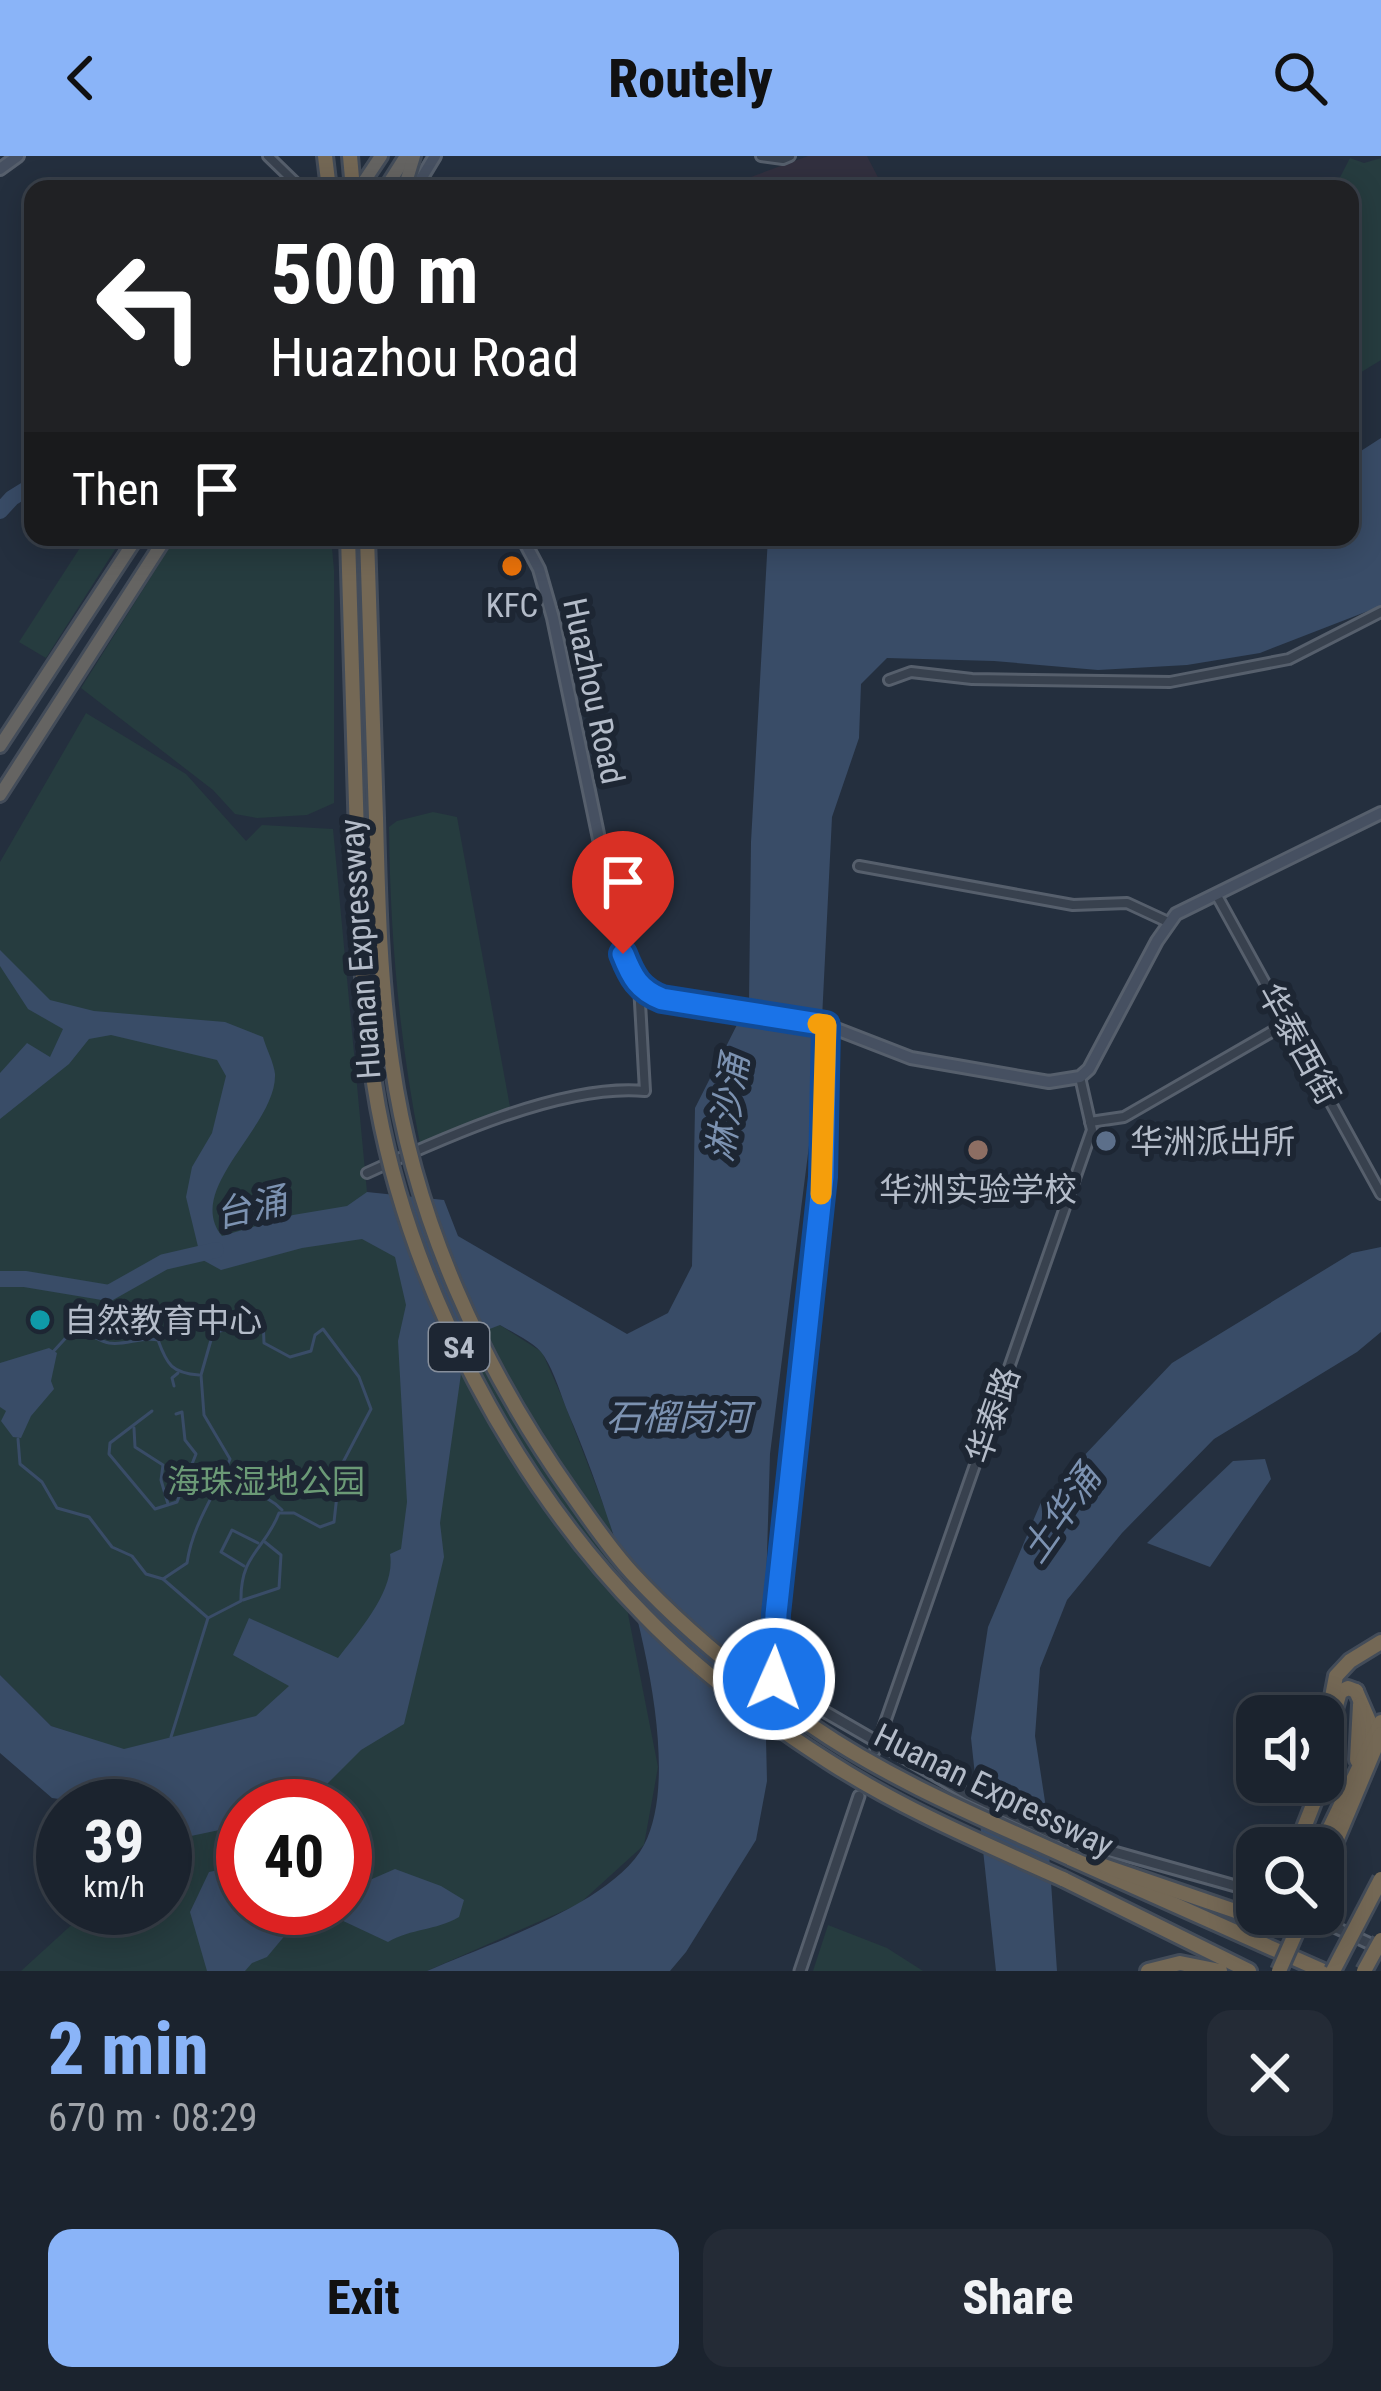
<!DOCTYPE html>
<meta charset="utf-8">
<style>
body{margin:0;font-family:"Roboto Condensed","Noto Sans SC",sans-serif;background:#242b36;color:#f1f3f6;height:100vh;display:flex;flex-direction:column;font-size:45px;white-space:nowrap}
*{box-sizing:border-box;margin:0}
p{font-size:39px;color:#a0a4aa}
.icon{flex:none;width:66px;height:66px;fill:none;stroke:currentColor;stroke-width:2;stroke-linecap:round;stroke-linejoin:round}
.map{position:relative;height:1815px;overflow:hidden}
.panel{display:flex;flex-direction:column;background:#1b232e;flex:1}
.panel>*{flex:none}
.hud{position:absolute;left:24px;top:24px;width:1335px;height:366px;border-radius:24px;box-shadow:0 6px 30px #0003,0 0 0 3px #39404a;background:#202124;color:#fff;overflow:hidden}
.fabs{position:absolute;left:1236px;top:1539px;display:grid;gap:24px}
.fabs a{display:grid;place-items:center;width:108px;height:108px;border-radius:24px;background:#1b232e;box-shadow:0 6px 30px #0003,0 0 0 3px #39404a;font-size:60px}
.speed{position:absolute;left:36px;top:1623px;display:flex;gap:24px;font-size:60px;font-weight:700;text-align:center}
.speed>*{display:grid;place-content:center;width:156px;height:156px;border-radius:50%;background:#1b232e;box-shadow:0 6px 30px #0003,0 0 0 3px #39404a;line-height:1}
.speed small{font-size:30px;font-weight:400}
.speed .limit{border:18px solid #d22;background:#fff;color:#111}
.pin{position:absolute;display:grid;place-items:center;width:102px;height:102px;color:#fff;margin:-123px -51px;border-radius:50% 50% 50% 0;rotate:-45deg;box-shadow:0 0 12px #0007}
.pin .icon{rotate:45deg}
.me{position:absolute;width:132px;margin:-66px;rotate:2deg;stroke-linejoin:round;filter:drop-shadow(0 0 9px #0008)}
.turn{display:flex;align-items:center;gap:42px;height:252px;padding:0 48px;font-size:54px}
.turn .icon{width:156px;height:156px;stroke-width:2.5}
.turn b{display:block;font-size:84px;line-height:102px}
.then{display:flex;align-items:center;height:114px;padding:0 48px;background:#0003;gap:24px;font-size:45px}
.round{display:grid;place-items:center;flex:none;width:126px;height:126px;border-radius:24px;background:#242b36}
.overview{display:flex;align-items:center;justify-content:space-between;height:204px;padding:0 48px}
h1{font-size:72px;font-weight:800;line-height:90px;color:#8ab4f8}
.action{display:flex;gap:24px;margin-top:auto;padding:24px 48px}
.action a{flex:1;height:138px;border-radius:24px;background:#8ab4f8;color:#111;font-size:48px;font-weight:800;line-height:138px;text-align:center}
.action a+a{background:#242b36;color:#f1f3f6}
header{display:flex;justify-content:space-between;align-items:center;height:156px;padding:0 48px;background:#8ab4f8;color:#111;font-size:54px;font-weight:800}
.map>svg:first-child{display:block}
</style>
<header><svg class="icon" aria-label="back" viewBox="0 0 24 24"><path d="M15 5l-7 7 7 7"/></svg>Routely<svg class="icon" aria-label="search" viewBox="0 0 24 24"><circle cx="10" cy="10" r="6"/><path d="M15 15l6 6"/></svg></header>
<div class="map">
<svg width="1381" height="1815" viewBox="0 0 1381 1815">
<rect width="100%" height="100%" fill="#242f3e"/>
<path fill="#32303f" d="M808 0H867L884 33H718Z"/>
<g fill="#263c3f" fill-rule="evenodd">
<path d="M1350 2 1364 7 1381 2V204L1350 223V33H1334Z"/>
<path d="M87 381H123L46 502 19 486Z"/>
<path d="M176 381H331L334 414V647L307 659 257 662 235 658 213 634 81 532Z"/>
<path d="M86 557 186 618 246 685 262 669 333 673 367 1036 500 1169 542 1196 562 1241 610 1366 658 1611 644 1689 579 1748 427 1815H21L90 1752H165V1669L186 1579 124 1594 51 1570 0 1519V706ZM243 1650H345V1752H243Z"/>
<path d="M433 656 457 661 510 951 420 988C399 883 390 778 389 671L397 665Z"/>
<path d="M828 1769 887 1792 923 1815H813Z"/>
</g>
<g fill="#394c67">
<path d="M1381 282V450L1260 497 1187 509 1098 514 994 505 887 502 861 528 859 582 832 661 820 903 770 1298 764 1500 767 1625 756 1684 686 1796 670 1815H427C487 1788 612 1749 644 1689 693 1596 609 1351 569 1259 561 1240 555 1217 544 1200 536 1187 513 1177 500 1169L466 1182 440 1367 444 1401 404 1568 361 1594 305 1650H243V1669L191 1680 165 1670V1650H109L52 1642 0 1597V1519L51 1570 124 1593 256 1560 289 1530 233 1499 249 1462 338 1502C359 1475 396 1434 390 1398L401 1393 407 1346 398 1185 406 1149 395 1101 362 1083 302 1092 221 1114 201 1103 186 1041 192 1011 212 977 226 920 217 904 111 879 89 883 69 908 0 963V917L27 887 50 901 63 873 28 853 0 810V794L50 844 94 855 225 866 263 881C266 892 274 907 275 918 277 970 183 1033 222 1080L293 1059 347 1050 367 1036 444 1044 458 1080 627 1178 668 1157 692 1110 695 952 749 845 751 686 768 381H1350V302Z"/>
<path d="M1381 1091V1176L1357 1196 1214 1283 1122 1377 1067 1444 1040 1512 1035 1580 1046 1652 1057 1815H996L971 1582 988 1471 1042 1344 1172 1207 1352 1097Z"/>
<path d="M49 1192 57 1197 51 1225 54 1233 31 1260 21 1282 13 1281 1 1265 6 1255 0 1251V1207Z"/>
<path d="M1265 1303 1271 1323 1210 1411 1147 1387 1233 1305Z"/>
<path d="M345 1699 367 1708 362 1719 372 1723 395 1713 441 1730 464 1744 459 1761C435 1775 412 1772 388 1786L339 1763 287 1777 267 1801 252 1807 245 1815H207L190 1756 209 1716 243 1709V1752H345Z"/>
</g>
<g fill="none" stroke-linecap="round" stroke-linejoin="round">
<g stroke="#394c67" stroke-width="3">
<path d="M52 1197 72 1175C88 1174 95 1184 109 1187 125 1190 142 1180 158 1184 167 1209 172 1217 199 1219"/>
<path d="M174 1230 172 1222 178 1217"/>
<path d="M152 1255 110 1287 109 1298 155 1353 177 1346 196 1298 185 1284 182 1256 176 1258"/>
<path d="M134 1272 135 1291 163 1309 161 1324 168 1348"/>
<path d="M18 1283 20 1308 42 1326 57 1352 89 1361 112 1391 132 1400 146 1418 163 1423 208 1462"/>
<path d="M225 1320C241 1337 266 1336 282 1354"/>
<path d="M244 1410 221 1396 232 1374 258 1387"/>
<path d="M163 1423 187 1407C193 1367 215 1339 230 1303L204 1259 201 1219 213 1177 263 1163 264 1187 290 1201 311 1195 315 1179 323 1173 359 1221 371 1253 340 1312 334 1366 320 1371 294 1357H279C265 1394 240 1398 241 1445L208 1462 171 1581"/>
<path d="M243 1444 279 1432 281 1399 265 1386"/>
</g>
<g stroke="#394c67" stroke-width="16">
<path d="M0 355 12 342 33 329"/>
<path d="M0 1123H25L109 1137 164 1106 216 1094"/>
</g>
<g stroke="#565f6c" stroke-width="14">
<g id="minor">
<path d="M268 0 302 33"/>
<path d="M761 0 783 3 790 0"/>
<path d="M889 524 911 516 972 523 1170 526 1289 503 1381 456"/>
<path d="M859 710 1073 749 1127 747 1168 766"/>
<path d="M1216 738 1381 1038"/>
<path d="M1090 966 1124 961 1287 867"/>
<path d="M367 1017C441 983 563 927 645 935L639 829"/>
<path d="M875 1595 1092 974 1080 921"/>
</g>
</g>
<g stroke="#565f6c" stroke-width="15">
<g id="tertiary">
<path d="M826 869 823 1021 776 1458 775 1527 969 1639 1057 1680 1257 1736"/>
<path d="M1307 1758 1381 1793"/>
<path d="M800 1815 859 1640"/>
</g>
</g>
<g stroke="#565f6c" stroke-width="16">
<g id="secondary">
<path d="M0 13 18 0"/>
<path d="M415 33 435 0"/>
<path d="M522 381 539 413 553 462 623 798C632 821 639 834 663 843L826 869 911 902 1049 926 1080 921 1089 913 1157 785 1176 758 1381 657"/>
</g>
</g>
<g stroke="#434c59" stroke-width="18">
<g id="trunk">
<path d="M359 33 381 0"/>
<path d="M385 33 406 0"/>
<path d="M404 33 414 0"/>
<path d="M0 590 137 381"/>
<path d="M0 639 166 381"/>
</g>
</g>
<g stroke="#434c59" stroke-width="20">
<g id="motorway">
<path d="M325 0 329 33"/>
<path d="M350 0 353 33"/>
<path d="M1356 1535 1369 1565 1371 1585"/>
<path d="M1335 1553 1340 1536 1348 1532 1356 1535"/>
<path d="M1323 1588 1336 1520 1350 1505 1381 1486"/>
<path d="M1357 1604 1360 1549"/>
<path d="M1323 1622 1331 1580"/>
<path d="M1296 1692 1322 1626"/>
<path d="M1320 1692 1381 1566"/>
<path d="M1070 1702 1323 1815"/>
<path d="M1104 1710 1250 1760 1274 1758"/>
<path d="M1323 1716 1381 1578"/>
<path d="M1063 1723 1249 1815"/>
<path d="M1148 1815 1180 1807 1220 1815"/>
</g>
</g>
<use href="#minor" stroke="#38414e" stroke-width="8"/>
<use href="#tertiary" stroke="#38414e" stroke-width="9"/>
<use href="#secondary" stroke="#465061" stroke-width="10"/>
<use href="#trunk" stroke="#656462" stroke-width="12"/>
<use href="#motorway" stroke="#746855" stroke-width="14"/>
<g stroke="#434c59" stroke-width="20" stroke-linecap="butt">
<g id="motorway-bridge">
<path d="M348 381C351 481 354 580 357 680 360 771 362 861 378 951 412 1134 514 1327 644 1459 698 1515 763 1563 828 1605 902 1653 983 1687 1063 1723"/>
<path d="M367 381C370 475 373 568 376 662 378 744 380 826 392 907 414 1063 481 1210 572 1338 591 1365 610 1393 632 1417 685 1475 748 1525 812 1570 892 1625 982 1662 1070 1702"/>
<path d="M1279 1815 1304 1758"/>
<path d="M1333 1815 1381 1723"/>
<path d="M1364 1815 1381 1784"/>
</g>
</g>
<use href="#motorway-bridge" stroke="#746855" stroke-width="14"/>
</g>
<g fill="none" stroke-linecap="round" stroke-linejoin="round">
<g stroke="#114b97" stroke-width="30">
<path id="route" d="M623 798C632 821 639 834 662 843L826 869 823 1021 776 1458 774 1523"/>
</g>
<use href="#route" stroke="#1a73e8" stroke-width="21"/>
<path stroke="#f59e0b" stroke-width="21" d="M818 868 826 869 821 1038"/>
</g>
<circle fill="#e8710a" stroke="#1d2633" stroke-width="4.5" cx="512" cy="410" r="12"/>
<circle fill="#5c6f8a" stroke="#1d2633" stroke-width="4.5" cx="1106" cy="985" r="12"/>
<circle fill="#8d6e63" stroke="#1d2633" stroke-width="4.5" cx="978" cy="994" r="12"/>
<circle fill="#0f9aa8" stroke="#1d2633" stroke-width="4.5" cx="40" cy="1164" r="12"/>
<g text-anchor="middle" dominant-baseline="central" stroke-width="12" stroke-linejoin="round" paint-order="stroke">
<rect fill="#1d2633" stroke="#878f9c" stroke-width="3" x="429" y="1167" width="60" height="48" rx="9"/>
<g font-size="30" font-weight="bold" fill="#b4bcc9">
<text x="459" y="1191">S4</text>
</g>
<g font-size="33" fill="#b4bcc9" stroke="#1d2633">
<text x="512" y="449">KFC</text>
<text x="1130" y="985" text-anchor="start">华洲派出所</text>
<text x="978" y="1033">华洲实验学校</text>
<text x="64" y="1164" text-anchor="start">自然教育中心</text>
</g>
<g font-size="33" fill="#b4bcc9" stroke="#1d2633">
<text transform="translate(594 535) rotate(78)">Huazhou Road</text>
<text transform="translate(360 793) rotate(-94)">Huanan Expressway</text>
<text transform="translate(1299 888) rotate(61)">华泰西街</text>
<text transform="translate(993 1259) rotate(-71)">华泰路</text>
<text transform="translate(994 1634) rotate(26)">Huanan Expressway</text>
</g>
<g font-size="33" fill="#6b9a76" stroke="#1d2633">
<text x="266" y="1325">海珠湿地公园</text>
</g>
<g font-size="36" font-style="italic" fill="#7c92b1" stroke="#1d2633">
<text transform="translate(728 952) rotate(-81)">淋沙涌</text>
<text transform="translate(251 1052) rotate(-13)">台涌</text>
<text x="678" y="1262">石榴岗河</text>
<text transform="translate(1061 1358) rotate(-55)">土华涌</text>
</g>
</g>
</svg>
<div class="fabs">
<a><svg class="icon" aria-label="sound" viewBox="0 0 24 24"><path d="M4 9h4l5-4v14l-5-4H4zM17 9q2 3 0 6"/></svg></a>
<a><svg class="icon" aria-label="search" viewBox="0 0 24 24"><circle cx="10" cy="10" r="6"/><path d="M15 15l6 6"/></svg></a>
</div>
<div class="speed"><div>39<small>km/h</small></div><div class="limit">40</div></div>
<div class="pin" style="left:623px;top:798px;background:#d93025"><svg class="icon" aria-label="arrive" viewBox="0 0 24 24"><path d="M6 21V4h12l-3 4 3 4H6"/></svg></div>
<svg class="me" style="left:774px;top:1523px" viewBox="-20 -20 40 40"><circle r="17" fill="#1a73e8" stroke="#fff" stroke-width="3"/><path d="M0-11L8 9 0 5-8 9z" fill="#fff"/></svg>
<div class="hud">
<div class="turn"><svg class="icon" aria-label="left" viewBox="0 0 24 24"><path d="M17 20v-9H6M10 6l-5 5 5 5"/></svg><div><b>500 m</b>Huazhou Road</div></div>
<div class="then">Then<svg class="icon" aria-label="arrive" viewBox="0 0 24 24"><path d="M6 21V4h12l-3 4 3 4H6"/></svg></div>
</div>
</div>
<section class="panel">
<div class="overview"><div><h1>2 min</h1><p>670 m · 08:29</p></div><a class="round"><svg class="icon" aria-label="close" viewBox="0 0 24 24"><path d="M6 6l12 12M18 6L6 18"/></svg></a></div>
<div class="action"><a>Exit</a><a>Share</a></div>
</section>
